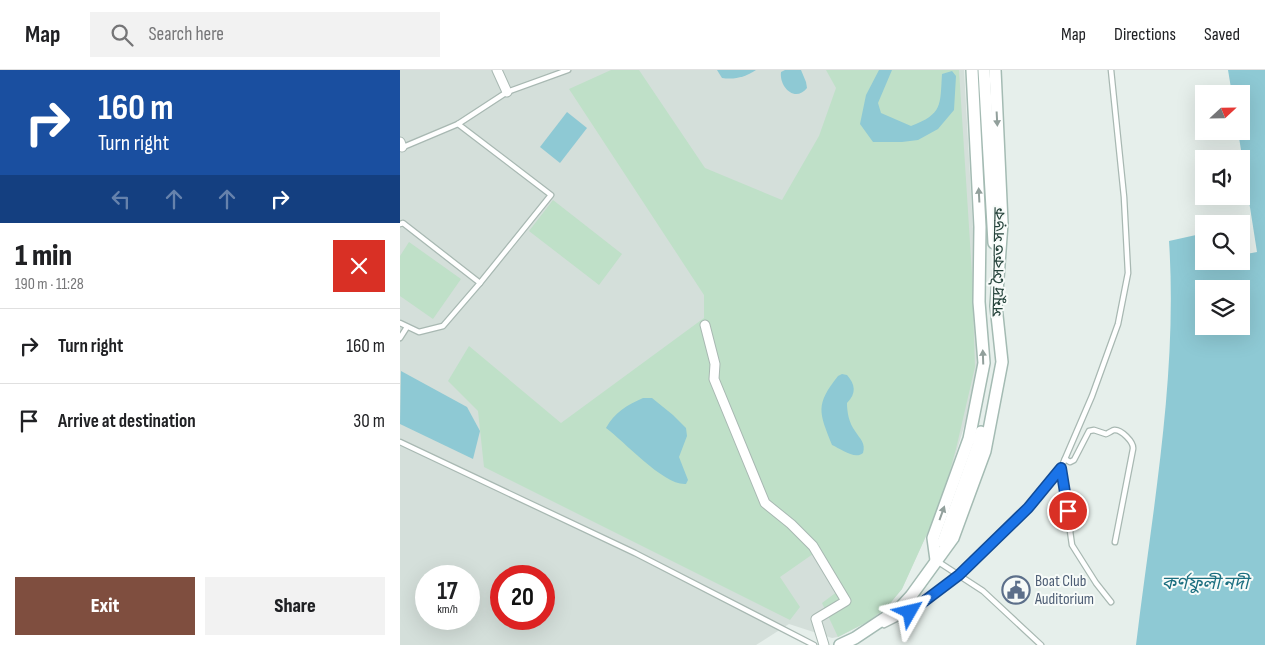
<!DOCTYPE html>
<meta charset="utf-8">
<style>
body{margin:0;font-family:"Sofia Sans Condensed","Noto Sans Bengali",sans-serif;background:#f2f2f2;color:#202124;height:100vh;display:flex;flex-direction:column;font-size:19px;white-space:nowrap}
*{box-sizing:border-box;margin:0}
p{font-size:16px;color:#757577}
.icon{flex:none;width:28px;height:28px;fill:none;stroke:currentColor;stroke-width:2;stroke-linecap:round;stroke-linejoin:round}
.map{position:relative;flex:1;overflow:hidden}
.drawer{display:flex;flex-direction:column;background:#fff;width:400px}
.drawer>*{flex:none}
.hud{background:#1a4fa0;color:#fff;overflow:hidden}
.needle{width:32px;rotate:68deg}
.controls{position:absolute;left:795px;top:15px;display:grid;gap:10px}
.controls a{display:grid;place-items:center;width:55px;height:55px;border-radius:0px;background:#fff;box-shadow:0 5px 20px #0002;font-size:25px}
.speed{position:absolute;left:15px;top:495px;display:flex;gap:10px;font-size:25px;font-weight:700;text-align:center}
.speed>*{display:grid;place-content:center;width:65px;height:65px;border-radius:50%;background:#fff;box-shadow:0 5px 20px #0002;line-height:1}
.speed small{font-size:12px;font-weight:400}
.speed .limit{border:8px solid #d22;background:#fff;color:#111}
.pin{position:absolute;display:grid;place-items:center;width:42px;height:42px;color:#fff;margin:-21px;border:2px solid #fff;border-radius:50%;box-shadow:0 1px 5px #0007}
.me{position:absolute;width:55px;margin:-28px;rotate:53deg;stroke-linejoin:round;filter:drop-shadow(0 0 4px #0008)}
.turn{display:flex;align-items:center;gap:18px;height:105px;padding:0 15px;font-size:22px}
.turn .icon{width:65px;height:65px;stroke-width:2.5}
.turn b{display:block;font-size:35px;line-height:42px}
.lanes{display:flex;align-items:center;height:48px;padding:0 15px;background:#0003;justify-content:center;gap:25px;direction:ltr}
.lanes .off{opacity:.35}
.round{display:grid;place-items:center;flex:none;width:52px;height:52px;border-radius:0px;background:#f2f2f2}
.summary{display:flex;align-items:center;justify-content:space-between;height:85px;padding:0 15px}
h1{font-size:30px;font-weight:800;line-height:38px}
.action{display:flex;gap:10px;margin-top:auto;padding:10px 15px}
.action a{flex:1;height:58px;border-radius:0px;background:#7f4e3f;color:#fff;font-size:20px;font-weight:800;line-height:58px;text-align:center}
.action a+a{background:#f2f2f2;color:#202124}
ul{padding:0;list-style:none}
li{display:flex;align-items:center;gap:15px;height:75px;padding:0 15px;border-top:1px solid #e0e0e0}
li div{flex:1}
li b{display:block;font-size:19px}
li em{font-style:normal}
header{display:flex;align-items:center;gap:30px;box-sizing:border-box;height:70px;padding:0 25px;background:#fff;border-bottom:1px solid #e0e0e0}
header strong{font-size:24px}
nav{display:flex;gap:28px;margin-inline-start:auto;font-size:18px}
.search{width:350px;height:45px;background:#f2f2f2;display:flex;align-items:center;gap:12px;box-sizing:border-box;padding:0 18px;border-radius:0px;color:#757577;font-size:19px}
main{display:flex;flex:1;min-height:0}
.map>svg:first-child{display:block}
</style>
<header>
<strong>Map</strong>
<div class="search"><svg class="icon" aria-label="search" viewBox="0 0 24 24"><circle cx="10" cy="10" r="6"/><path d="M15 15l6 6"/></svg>Search here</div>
<nav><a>Map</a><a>Directions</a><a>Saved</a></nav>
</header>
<main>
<section class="drawer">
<div class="hud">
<div class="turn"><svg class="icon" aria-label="right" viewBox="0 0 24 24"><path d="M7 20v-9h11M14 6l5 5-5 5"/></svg><div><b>160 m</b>Turn right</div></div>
<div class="lanes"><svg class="icon off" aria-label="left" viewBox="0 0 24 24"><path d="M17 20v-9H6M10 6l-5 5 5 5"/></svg><svg class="icon off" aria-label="ahead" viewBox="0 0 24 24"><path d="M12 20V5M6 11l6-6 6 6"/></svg><svg class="icon off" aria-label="ahead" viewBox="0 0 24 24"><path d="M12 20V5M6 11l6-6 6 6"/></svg><svg class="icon" aria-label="right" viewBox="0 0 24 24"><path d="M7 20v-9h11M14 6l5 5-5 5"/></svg></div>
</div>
<div class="summary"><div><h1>1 min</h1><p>190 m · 11:28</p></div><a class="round" style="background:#d93025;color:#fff"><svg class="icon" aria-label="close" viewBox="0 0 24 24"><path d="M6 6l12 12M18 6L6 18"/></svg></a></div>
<ul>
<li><svg class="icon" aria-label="right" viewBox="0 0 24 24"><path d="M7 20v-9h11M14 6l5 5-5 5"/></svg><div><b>Turn right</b></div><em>160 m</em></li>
<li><svg class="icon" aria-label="arrive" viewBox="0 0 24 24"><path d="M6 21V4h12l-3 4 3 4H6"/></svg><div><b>Arrive at destination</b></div><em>30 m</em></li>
</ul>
<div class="action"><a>Exit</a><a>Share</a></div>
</section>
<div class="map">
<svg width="865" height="575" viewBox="0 0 865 575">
<rect width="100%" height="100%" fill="#e6efeb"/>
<path fill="#d4dfda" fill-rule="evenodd" d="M0 0H564L581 300 541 433 502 519 487 537 469 551 438 567 432 568 389 554 356 575H0ZM26 506H69V549H26ZM101 506H144V549H101Z"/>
<g fill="#bfe0c8">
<path d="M211 0H239L305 98 382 130 419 66 436 18 426 0H559L572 204 575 297 556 379 541 433 502 519 487 537 469 551 438 567 422 533 438 521 413 484 380 507 400 537 390 550 84 397 78 341 48 311 69 276 161 353 304 248V225L169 19Z"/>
<path d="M153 130 222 184 199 215 129 161Z"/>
<path d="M9 172 61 209 33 249 0 226V186Z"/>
</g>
<g fill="#8ec9d4" fill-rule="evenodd">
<path d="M317 0H356C345 7 335 10 322 8Z"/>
<path d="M385 0H401L406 12 407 18C395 33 379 17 381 2Z"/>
<path d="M479 0H492L478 33 481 43 511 56C543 44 540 35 542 4L552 1 556 6 554 40 538 59 518 70 502 72H473L460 54 466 25Z"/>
<path d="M828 0H865V575H736C752 441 778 307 769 171L796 165 801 192 841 191V185L857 182 838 61H841V24H832ZM804 219H841V256H804Z"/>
<path d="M167 42 187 58 160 93 140 77Z"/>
<path d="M1 301 67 337 80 361 73 389 0 354Z"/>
<path d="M442 304 447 305C455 314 457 323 447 333 447 342 449 353 455 361 460 369 466 373 463 383 455 390 441 379 432 375 419 342 415 335 438 306Z"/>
<path d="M243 328H252L273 345 286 358 287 366 279 387 288 410 286 414C264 416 224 371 206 358 214 343 227 335 243 328Z"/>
</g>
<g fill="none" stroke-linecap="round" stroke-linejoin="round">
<g stroke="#a8b8b2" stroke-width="7">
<g id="service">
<path d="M1 78 58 54 107 22 168 0"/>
<path d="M0 154 3 153 80 213"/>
<path d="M0 253 19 262 43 256 80 213 151 125 58 54"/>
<path d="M0 268 7 257"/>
<path d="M0 372 235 483 414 575"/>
<path d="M665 389 670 392 674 390 689 361 694 360 706 364C707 364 713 360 714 360 721 359 734 372 733 379L715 472"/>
<path d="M661 398 672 475 696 513 711 532"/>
<path d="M537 491 583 521 641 575"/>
<path d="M484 555 510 542 559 505 628 438 661 398 692 326 718 254 728 203 724 127 711 0"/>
</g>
</g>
<g stroke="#a8b8b2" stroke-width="11">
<g id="minor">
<path d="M97 0 107 22"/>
<path d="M0 72 2 77"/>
<path d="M305 255 315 294 314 309 365 433 391 454 413 476 446 531 416 549 424 575"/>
</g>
</g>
<g stroke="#a4bbb3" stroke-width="14">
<g id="secondary">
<path d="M584 0 594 173"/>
<path d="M543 472 578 375 581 362"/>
<path d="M536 490 533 468 569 369 584 293 579 232 580 157 572 0"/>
<path d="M440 575 455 568 500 538 511 526 553 468 585 381 602 292 596 236 602 153 595 0"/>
</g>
</g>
<use href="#service" stroke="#fff" stroke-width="4.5"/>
<use href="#minor" stroke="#fff" stroke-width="9"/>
<use href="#secondary" stroke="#fff" stroke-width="11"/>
</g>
<defs><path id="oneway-solid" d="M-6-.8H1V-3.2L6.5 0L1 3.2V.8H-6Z" transform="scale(1.25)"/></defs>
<g fill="#92a09c">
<use href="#oneway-solid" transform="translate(597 49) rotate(87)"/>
<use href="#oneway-solid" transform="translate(579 125) rotate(-93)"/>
<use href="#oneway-solid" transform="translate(583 287) rotate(-92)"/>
<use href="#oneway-solid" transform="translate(542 443) rotate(-70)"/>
</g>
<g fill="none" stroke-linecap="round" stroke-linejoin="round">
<g stroke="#114b97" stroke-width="12">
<path id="route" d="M510 542 559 505 628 438 661 398 668 441"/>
</g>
<use href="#route" stroke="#1a73e8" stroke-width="9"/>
</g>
<defs>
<g id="civic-ring" transform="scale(1.4375)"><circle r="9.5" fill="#f7fbf9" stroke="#5c6f8a" stroke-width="1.5"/><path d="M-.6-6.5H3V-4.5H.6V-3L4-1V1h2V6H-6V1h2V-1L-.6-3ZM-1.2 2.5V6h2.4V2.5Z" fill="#5c6f8a"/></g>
</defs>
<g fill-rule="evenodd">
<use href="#civic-ring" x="616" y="520"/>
</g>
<g text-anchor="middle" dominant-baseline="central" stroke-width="4" stroke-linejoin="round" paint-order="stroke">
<g font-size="16" fill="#24423a" stroke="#f7fbf9">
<text transform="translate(599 192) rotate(-89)">সমুদ্র সৈকত সড়ক</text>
</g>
<g font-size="16" fill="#4e5e75" stroke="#f7fbf9" text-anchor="start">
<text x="635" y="511">Boat Club<tspan x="635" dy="18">Auditorium</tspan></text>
</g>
<g font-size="18" font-style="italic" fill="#1c6f80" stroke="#f7fbf9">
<text x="805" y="513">কর্ণফুলী নদী</text>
</g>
</g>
</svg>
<div class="controls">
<a><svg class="needle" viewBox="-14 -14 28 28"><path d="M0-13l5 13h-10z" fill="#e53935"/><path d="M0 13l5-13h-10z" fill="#757577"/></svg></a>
<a><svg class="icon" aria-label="sound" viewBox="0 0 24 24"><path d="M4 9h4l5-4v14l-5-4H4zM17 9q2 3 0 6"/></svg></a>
<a><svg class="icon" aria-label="search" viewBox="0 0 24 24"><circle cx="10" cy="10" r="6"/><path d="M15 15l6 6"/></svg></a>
<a><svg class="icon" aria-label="layers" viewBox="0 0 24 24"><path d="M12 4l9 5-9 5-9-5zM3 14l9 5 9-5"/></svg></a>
</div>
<div class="speed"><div>17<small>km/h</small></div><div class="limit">20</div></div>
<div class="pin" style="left:668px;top:441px;background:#d93025"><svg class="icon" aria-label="arrive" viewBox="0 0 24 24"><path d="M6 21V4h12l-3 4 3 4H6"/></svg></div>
<svg class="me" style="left:510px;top:542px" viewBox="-20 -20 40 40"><path d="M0-17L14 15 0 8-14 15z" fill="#1a73e8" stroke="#fff" stroke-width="4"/></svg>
</div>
</main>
